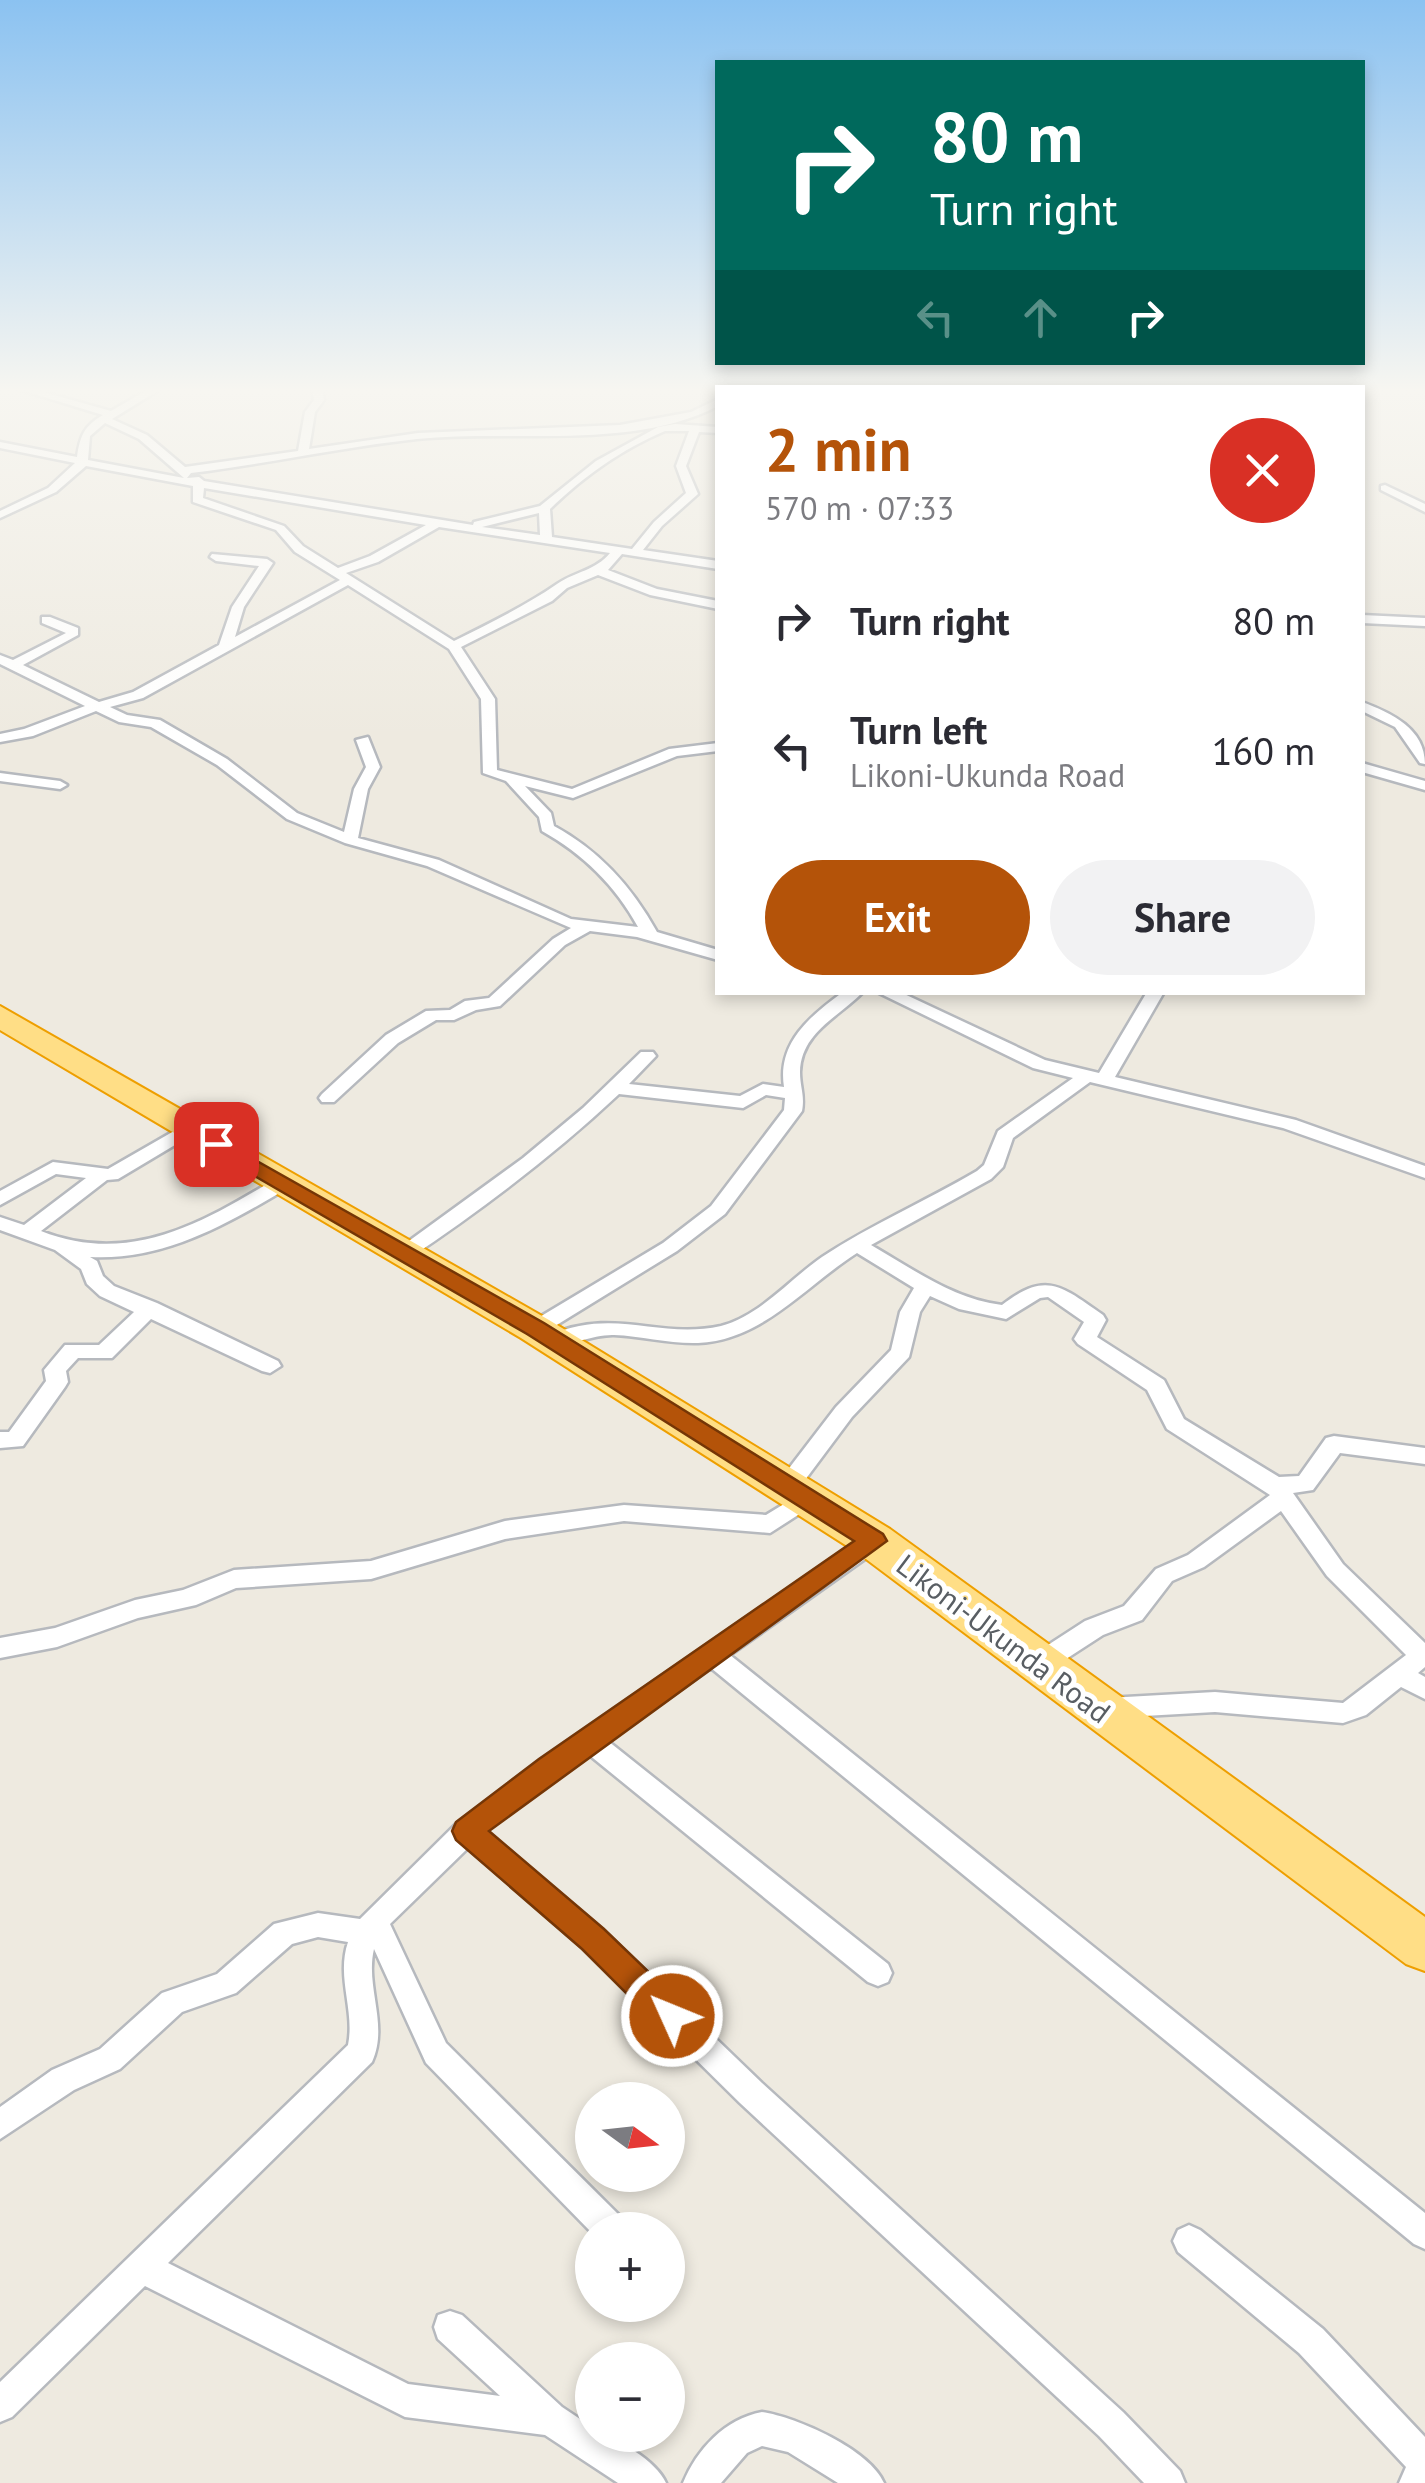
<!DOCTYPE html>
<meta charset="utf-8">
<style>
body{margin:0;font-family:"PT Sans",sans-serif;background:#f2f2f3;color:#2b2b33;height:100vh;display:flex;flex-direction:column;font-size:38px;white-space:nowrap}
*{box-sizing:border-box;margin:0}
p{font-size:32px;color:#7c7c81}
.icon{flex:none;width:55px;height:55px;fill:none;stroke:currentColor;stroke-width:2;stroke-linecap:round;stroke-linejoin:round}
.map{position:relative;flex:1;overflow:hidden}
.sheet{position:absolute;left:715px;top:385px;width:650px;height:610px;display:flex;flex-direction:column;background:#fff;border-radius:0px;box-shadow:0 5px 15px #0003}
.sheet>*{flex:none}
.guide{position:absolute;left:715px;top:60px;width:650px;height:305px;border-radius:0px;box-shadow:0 5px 15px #0003;background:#00695c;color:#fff;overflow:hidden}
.needle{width:65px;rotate:105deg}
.tools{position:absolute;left:575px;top:2082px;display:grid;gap:20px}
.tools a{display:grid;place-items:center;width:110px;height:110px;border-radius:50%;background:#fff;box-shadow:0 5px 15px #0003;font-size:50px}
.pin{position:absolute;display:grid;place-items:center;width:85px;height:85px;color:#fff;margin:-42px;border-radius:20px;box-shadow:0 5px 15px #0006}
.me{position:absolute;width:110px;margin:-55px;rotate:314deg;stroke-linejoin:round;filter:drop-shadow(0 0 8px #0008)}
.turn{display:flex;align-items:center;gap:35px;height:210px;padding:0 50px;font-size:45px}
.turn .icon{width:130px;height:130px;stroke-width:2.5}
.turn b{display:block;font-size:70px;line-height:85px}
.lanes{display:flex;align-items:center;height:95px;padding:0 50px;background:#0003;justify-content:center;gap:50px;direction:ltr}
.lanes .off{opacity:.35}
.round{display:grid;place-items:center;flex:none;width:105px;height:105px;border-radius:52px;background:#f2f2f3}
.head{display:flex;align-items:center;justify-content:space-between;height:170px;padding:0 50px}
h1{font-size:60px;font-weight:800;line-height:75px;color:#b45309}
.primary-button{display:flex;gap:20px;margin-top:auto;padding:20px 50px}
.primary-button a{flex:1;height:115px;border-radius:60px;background:#b45309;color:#fff;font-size:40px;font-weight:800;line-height:115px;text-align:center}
.primary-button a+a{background:#f2f2f3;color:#2b2b33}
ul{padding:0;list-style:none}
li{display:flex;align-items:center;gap:30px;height:130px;padding:0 50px}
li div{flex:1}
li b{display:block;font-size:38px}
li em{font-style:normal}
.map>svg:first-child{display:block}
</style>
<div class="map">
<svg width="1425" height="2483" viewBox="0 0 1425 2483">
<rect width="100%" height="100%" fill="#eeeae0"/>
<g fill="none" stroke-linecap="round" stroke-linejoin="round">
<g stroke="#b6b9be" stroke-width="5">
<g id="street">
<path d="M21 390H36L111 411 147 390H159L112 419 147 435 185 467 298 451 305 412 314 400 312 390H322L324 400 315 412 309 449 418 433 620 425 691 412 718 399V406C632 451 511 429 417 439 342 447 267 464 191 473L187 478 199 477 204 481 473 525 474 522 540 506 596 461 658 427 675 424 718 427V433L699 432 686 466 698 494 662 526 643 550 718 561V569L622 554 608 570 657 589 718 601V609L650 595 598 575 567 588 552 601 461 647 495 699 497 770 572 789 669 749 718 743V751L677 756 573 798 525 786 551 813 554 826C600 851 632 887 657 932L718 950V960L637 937 590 931 565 945 500 1006 476 1010 454 1020H436L398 1043 334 1102H322L319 1098 322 1094 386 1035 426 1011 450 1010 465 1001 489 998 553 939 571 928 427 866 345 843 287 819 217 765 151 727 119 722 96 711 33 736 0 742V734L24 729 85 706 0 664V655L13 660 66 633 42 623V617H50L78 628V635L23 665 99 702 133 692 219 645 232 607 259 566 216 561 210 557 212 554 267 559 273 563 244 607 235 637 340 580 295 552 276 530 193 502V486L86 466 56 492 0 518V511L48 488 75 463 0 448V442L77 457C80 436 84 426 103 415ZM105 423 139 439 184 478 88 460 90 436ZM665 431H689L676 466 686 493 654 522 632 549 552 537 550 509C583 477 622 449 665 431ZM204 488 426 525 370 556 338 568 303 546 284 526 203 498ZM539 513 540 535 482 527ZM439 527 610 553C595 571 576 571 557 584 525 606 490 623 454 641L346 573 378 562ZM348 585 449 649 481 699 483 773 506 781 539 817 542 831C583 854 615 885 638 927L571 919 439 860 358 838 368 789 380 767 368 737 356 740 366 767 354 789 344 832 297 813 227 759 160 720 127 715 110 707 143 698Z"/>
<path d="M1385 485 1425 504V512L1381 490V486Z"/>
<path d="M1362 615 1425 618V626L1362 623Z"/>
<path d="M1362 702C1392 713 1425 729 1425 764L1420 763 1395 727 1362 711Z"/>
<path d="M1362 763 1425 781V790L1362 772Z"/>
<path d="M0 773 60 781 67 785 60 789 0 781Z"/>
<path d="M843 992H863C839 1017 801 1032 800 1072 800 1088 805 1095 802 1111L725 1214 677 1251 542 1334 535 1336 524 1329 528 1324 663 1243 711 1206 784 1110 785 1098 766 1095 743 1108 619 1094C554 1155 483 1209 408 1259L401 1260 391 1254 523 1158 583 1108 641 1052H653L656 1056 629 1084 740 1096 763 1084 784 1087C777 1043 810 1016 843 992Z"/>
<path d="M877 992H900L1045 1060 1099 1073 1147 992H1164L1115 1077 1296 1120 1425 1166V1178L1283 1128 1090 1082 1013 1138 1003 1167 991 1179 871 1245C913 1269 953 1299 1002 1305 1047 1270 1062 1287 1103 1315L1106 1320 1097 1337 1164 1380 1184 1419 1279 1477 1299 1476 1326 1438 1334 1436 1425 1448V1464L1340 1453 1313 1490 1293 1493 1343 1564 1425 1643V1667L1418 1673 1425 1677V1699L1401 1687 1366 1715 1343 1723 1215 1712 1108 1718 1099 1715 1095 1708 1099 1701 1108 1698 1215 1692 1343 1703 1406 1655 1327 1576 1281 1511 1204 1567 1172 1581 1142 1620 1103 1635 1049 1670 1040 1673 1031 1670 1028 1663 1031 1656 1085 1621 1124 1606 1156 1569 1188 1555 1270 1495 1167 1429 1147 1390 1078 1344 1074 1339 1084 1322 1048 1297 1040 1298 1006 1319 959 1309 930 1296 920 1312 909 1357 852 1417 796 1492H780L777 1486 780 1480 836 1407 891 1350 900 1312 914 1288 857 1253C805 1286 763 1340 698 1343 670 1344 642 1336 614 1335 592 1334 559 1350 547 1346L543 1341 547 1336C616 1306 658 1340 721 1326 760 1316 790 1279 822 1257 872 1224 926 1201 977 1171L984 1165 998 1131 1073 1078 1033 1068Z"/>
<path d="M188 1123 195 1125 197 1129 195 1133 118 1179 107 1180 41 1231C130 1266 202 1223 277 1178H291L294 1182 291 1186C229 1223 165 1261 90 1257L97 1261 103 1276 114 1286 157 1303 278 1361 281 1366 270 1373 262 1371 151 1319 112 1358H78L66 1371 68 1382 65 1387 23 1446 0 1448V1432H9L46 1381 44 1370 65 1345H99L134 1312 100 1296 87 1284 81 1269 55 1250 0 1230V1217L24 1225 86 1178 56 1174 0 1205V1191L53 1162 108 1169Z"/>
<path d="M807 1490 815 1492 819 1498 815 1504 770 1533 624 1521 505 1539 371 1579 236 1588 196 1605 138 1618 57 1647 0 1658V1638L55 1628 135 1600 183 1590 234 1570 371 1561 505 1521 624 1505 766 1515Z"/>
<path d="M874 1532 882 1535 886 1541 882 1547 730 1655 1425 2213V2249L1414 2244 711 1668 608 1741 888 1964 892 1973 888 1982 878 1986 868 1982 588 1754 486 1831 603 1930 762 2083 1123 2412 1180 2471 1185 2483H1144L1099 2436 740 2103 583 1948 468 1848 390 1924 446 2043 623 2219 628 2230H592V2233L426 2063 374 1949C365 1987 389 2025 372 2062L168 2263 408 2384 500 2396 438 2339 434 2327 438 2315 450 2311 462 2315 562 2407 592 2427V2435C616 2435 657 2462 666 2483H618L545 2435 405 2417 145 2286 12 2417 0 2422V2382L348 2045C355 2010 336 1977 348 1942L318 1937 292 1944 236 1993 182 2012 120 2069 74 2090 0 2139V2107L52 2070 100 2049 162 1993 217 1974 274 1924 318 1913 360 1919 457 1823 541 1759 866 1535Z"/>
<path d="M1189 2225 1200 2230 1323 2329 1425 2437V2483H1399L1406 2467 1299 2353 1178 2252 1173 2241 1178 2230Z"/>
<path d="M762 2412C797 2417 870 2450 884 2483H838L788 2452 762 2446 747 2453 721 2483H683C697 2449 725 2419 762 2412Z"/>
</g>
</g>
<g stroke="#ee9f00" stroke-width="4">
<path id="highway" d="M0 1006 549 1320 890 1529 1425 1917V1971L1406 1964 858 1553 521 1338 0 1030Z"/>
</g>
<use href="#street" fill="#fff" fill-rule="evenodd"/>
<use href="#highway" fill="#ffde86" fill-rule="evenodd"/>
</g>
<linearGradient id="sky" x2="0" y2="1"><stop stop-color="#8bc2f1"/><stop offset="0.53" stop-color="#f7f6f1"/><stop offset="1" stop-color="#f7f6f1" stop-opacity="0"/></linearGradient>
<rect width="1425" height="737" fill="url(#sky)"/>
<path fill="#b45309" stroke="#753606" stroke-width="2.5" d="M216 1138 544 1323 883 1534 887 1541 489 1831 604 1929 683 2005 688 2016 683 2027 672 2031 660 2027 582 1949 456 1840 452 1831 456 1822 539 1759 854 1541 527 1334 208 1149 205 1144Z"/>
<g text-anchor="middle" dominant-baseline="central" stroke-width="10" stroke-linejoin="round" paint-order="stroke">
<g font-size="30" fill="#595e63" stroke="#fff">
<text transform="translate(1004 1638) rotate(37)">Likoni-Ukunda Road</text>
</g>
</g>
</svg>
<div class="tools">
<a><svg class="needle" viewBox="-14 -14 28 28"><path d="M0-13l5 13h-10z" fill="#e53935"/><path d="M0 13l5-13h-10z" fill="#7c7c81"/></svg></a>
<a>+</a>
<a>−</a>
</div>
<div class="pin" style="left:216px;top:1144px;background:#d93025"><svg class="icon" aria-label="arrive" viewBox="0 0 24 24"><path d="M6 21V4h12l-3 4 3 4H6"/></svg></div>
<svg class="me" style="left:672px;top:2016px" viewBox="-20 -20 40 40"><circle r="17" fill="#b45309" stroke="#fff" stroke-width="3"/><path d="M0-11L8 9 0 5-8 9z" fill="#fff"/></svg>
<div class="guide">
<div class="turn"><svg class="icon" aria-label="right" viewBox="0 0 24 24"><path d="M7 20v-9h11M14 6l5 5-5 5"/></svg><div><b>80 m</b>Turn right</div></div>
<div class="lanes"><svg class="icon off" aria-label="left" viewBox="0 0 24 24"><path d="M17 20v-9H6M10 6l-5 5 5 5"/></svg><svg class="icon off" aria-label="ahead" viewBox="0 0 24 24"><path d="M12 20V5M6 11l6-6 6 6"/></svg><svg class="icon" aria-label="right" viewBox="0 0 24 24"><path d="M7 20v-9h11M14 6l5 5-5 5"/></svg></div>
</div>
<section class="sheet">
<div class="head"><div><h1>2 min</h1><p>570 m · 07:33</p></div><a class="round" style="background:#d93025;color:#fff"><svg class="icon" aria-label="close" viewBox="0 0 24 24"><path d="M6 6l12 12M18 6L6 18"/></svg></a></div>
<ul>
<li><svg class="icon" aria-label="right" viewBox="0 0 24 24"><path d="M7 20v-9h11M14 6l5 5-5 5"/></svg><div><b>Turn right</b></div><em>80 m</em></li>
<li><svg class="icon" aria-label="left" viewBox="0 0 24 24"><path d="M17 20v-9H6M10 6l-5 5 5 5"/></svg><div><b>Turn left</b><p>Likoni-Ukunda Road</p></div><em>160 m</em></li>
</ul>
<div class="primary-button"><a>Exit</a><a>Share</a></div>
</section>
</div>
